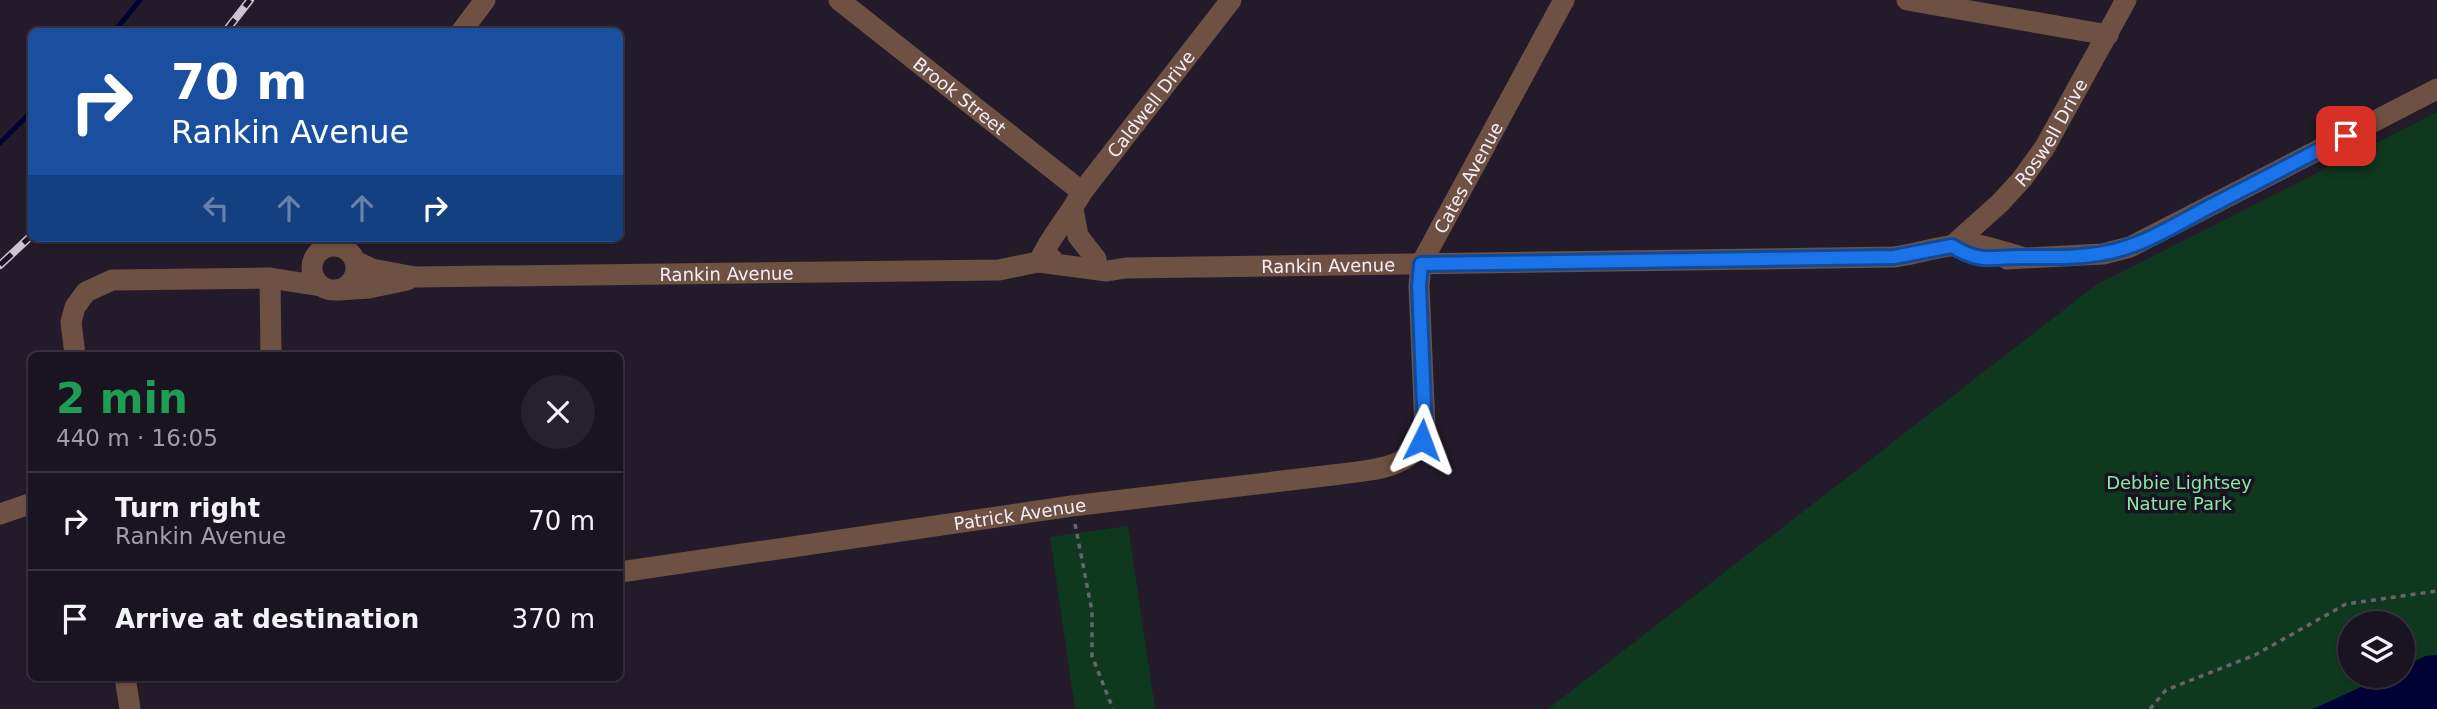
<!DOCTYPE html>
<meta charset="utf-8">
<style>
body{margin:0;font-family:"DejaVu Sans",sans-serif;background:#27212d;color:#f1f3f6;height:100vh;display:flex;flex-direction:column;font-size:26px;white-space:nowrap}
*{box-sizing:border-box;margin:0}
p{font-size:23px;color:#9f9ea5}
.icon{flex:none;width:38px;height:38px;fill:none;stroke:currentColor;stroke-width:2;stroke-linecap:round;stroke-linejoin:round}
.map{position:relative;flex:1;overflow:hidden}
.details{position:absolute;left:28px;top:352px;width:595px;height:329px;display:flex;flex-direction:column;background:#1a1420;border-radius:10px;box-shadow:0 2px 5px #0004,0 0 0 2px #38333e}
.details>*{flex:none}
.hud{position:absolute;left:28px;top:28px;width:595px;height:214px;border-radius:10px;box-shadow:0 2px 5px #0004,0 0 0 2px #38333e;background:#1a4fa0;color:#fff;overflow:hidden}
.buttons{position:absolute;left:2338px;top:611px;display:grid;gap:14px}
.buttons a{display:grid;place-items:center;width:77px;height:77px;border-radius:50%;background:#1a1420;box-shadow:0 2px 5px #0004,0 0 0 2px #38333e;font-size:35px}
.pin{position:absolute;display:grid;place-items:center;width:60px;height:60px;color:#fff;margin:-30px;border-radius:14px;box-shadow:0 4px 10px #0006}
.me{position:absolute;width:77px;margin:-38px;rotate:3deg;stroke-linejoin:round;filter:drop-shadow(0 0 5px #0008)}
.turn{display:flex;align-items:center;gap:24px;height:147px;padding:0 28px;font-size:32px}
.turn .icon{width:91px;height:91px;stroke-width:2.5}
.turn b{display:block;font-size:49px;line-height:60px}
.lanes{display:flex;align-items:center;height:66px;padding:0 28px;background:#0003;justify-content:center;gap:35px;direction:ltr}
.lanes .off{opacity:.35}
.round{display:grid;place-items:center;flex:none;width:74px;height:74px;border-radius:37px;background:#27212d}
.overview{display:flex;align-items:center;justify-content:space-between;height:119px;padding:0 28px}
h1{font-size:42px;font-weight:600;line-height:52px;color:#1e9e55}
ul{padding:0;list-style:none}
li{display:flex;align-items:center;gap:21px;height:98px;padding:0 28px;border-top:2px solid #38333e}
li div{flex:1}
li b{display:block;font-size:26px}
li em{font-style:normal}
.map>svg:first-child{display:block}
</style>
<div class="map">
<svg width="2437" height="709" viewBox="0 0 2437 709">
<rect width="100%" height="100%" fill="#231b2a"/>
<g fill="#0e391e" fill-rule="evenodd">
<path d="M2437 112V709H1548L2096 285ZM2350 623H2403V676H2350Z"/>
<path d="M1128 526 1155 709H1075L1050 537Z"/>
</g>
<path fill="#000236" d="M2437 655V709H2313L2385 676H2403V667L2425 656Z"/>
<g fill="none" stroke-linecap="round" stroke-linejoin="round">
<g stroke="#000236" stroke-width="5">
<path d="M114 32 140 0"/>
<path d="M0 143 32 111"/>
</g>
<g stroke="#6a6270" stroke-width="3.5" stroke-dasharray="5 5" stroke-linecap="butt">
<path d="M1075 524 1092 611V656L1113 709"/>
<path d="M2150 709 2166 690 2255 655 2346 604 2437 591"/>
</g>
<g stroke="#6f5143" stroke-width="21">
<path id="s1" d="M839 0 1082 192"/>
<path d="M1907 0 2108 35"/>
<path d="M461 32 485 0"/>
<path d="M1073 209 1078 236 1096 259"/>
<circle cx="334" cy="268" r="22"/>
<path id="s2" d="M1952 246 2000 203 2022 179 2045 147 2126 0"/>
<path d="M2007 259 2103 254 2130 247 2437 89"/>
<path id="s3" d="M355 261 372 269 415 277 999 270 1052 259"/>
<path id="s4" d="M1039 262 1107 271 1126 268 1894 257C1918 254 1941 245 1966 244 1983 244 2004 252 2021 257"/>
<path id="s5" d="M1039 262C1050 236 1069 217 1082 192L1231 0"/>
<path d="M270 278 271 355"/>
<path d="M338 290 369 288 407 280"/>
<path d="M75 355 71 322 75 307 86 292 112 280 270 278 321 286"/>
<path d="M0 514 32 503"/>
<path id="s6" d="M620 572 1072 506 1341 474C1376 469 1415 470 1425 428L1419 286 1421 264 1564 0"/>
<path d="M125 677 130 709"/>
</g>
<g stroke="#cac4cf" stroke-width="8">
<g id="rail">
<path d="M225 32 250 0"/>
<path d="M0 265 32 235"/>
</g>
</g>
<use href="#rail" stroke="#1a1220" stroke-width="5" stroke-dasharray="16" stroke-linecap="butt"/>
</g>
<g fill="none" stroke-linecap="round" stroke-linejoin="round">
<g stroke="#114b97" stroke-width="18">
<path id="route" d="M1422 440 1425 429 1419 286 1421 264 1894 257 1952 246C1983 265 1992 256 2024 257 2050 257 2079 258 2104 253 2141 247 2175 225 2207 208 2254 184 2300 160 2346 136"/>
</g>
<use href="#route" stroke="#1a73e8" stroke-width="12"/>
</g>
<g text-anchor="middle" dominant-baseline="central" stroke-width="7" stroke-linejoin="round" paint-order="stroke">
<g font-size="18" fill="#f3edf7" stroke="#1a1220">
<text stroke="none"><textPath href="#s1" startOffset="154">Brook Street</textPath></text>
<text stroke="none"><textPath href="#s5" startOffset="194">Caldwell Drive</textPath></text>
<text stroke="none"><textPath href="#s2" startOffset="152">Roswell Drive</textPath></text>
<text stroke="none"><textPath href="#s6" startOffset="1094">Cates Avenue</textPath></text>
<text stroke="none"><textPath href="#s4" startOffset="290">Rankin Avenue</textPath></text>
<text stroke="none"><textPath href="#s3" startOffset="374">Rankin Avenue</textPath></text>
<text stroke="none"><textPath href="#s6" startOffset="404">Patrick Avenue</textPath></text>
</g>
<g font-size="18" fill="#88e9a5" stroke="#1a1220">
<text x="2179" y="482">Debbie Lightsey<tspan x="2179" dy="21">Nature Park</tspan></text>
</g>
</g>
</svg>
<div class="buttons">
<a><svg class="icon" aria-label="layers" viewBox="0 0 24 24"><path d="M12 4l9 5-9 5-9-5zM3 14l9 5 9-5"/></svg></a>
</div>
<div class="pin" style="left:2346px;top:136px;background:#d93025"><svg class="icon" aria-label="arrive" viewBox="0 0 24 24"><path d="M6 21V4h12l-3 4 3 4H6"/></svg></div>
<svg class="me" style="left:1422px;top:440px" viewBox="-20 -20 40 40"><path d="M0-17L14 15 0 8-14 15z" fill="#1a73e8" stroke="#fff" stroke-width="4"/></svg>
<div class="hud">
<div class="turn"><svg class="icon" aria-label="right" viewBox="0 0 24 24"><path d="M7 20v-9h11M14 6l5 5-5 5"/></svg><div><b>70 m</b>Rankin Avenue</div></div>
<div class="lanes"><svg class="icon off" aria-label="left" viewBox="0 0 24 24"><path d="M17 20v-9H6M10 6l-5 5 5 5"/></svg><svg class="icon off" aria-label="ahead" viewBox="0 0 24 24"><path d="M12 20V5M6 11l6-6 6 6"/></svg><svg class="icon off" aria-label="ahead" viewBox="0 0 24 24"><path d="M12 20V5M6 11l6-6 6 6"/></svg><svg class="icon" aria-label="right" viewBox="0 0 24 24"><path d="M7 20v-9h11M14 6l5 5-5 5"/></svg></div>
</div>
<section class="details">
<div class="overview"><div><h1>2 min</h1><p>440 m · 16:05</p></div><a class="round"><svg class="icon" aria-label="close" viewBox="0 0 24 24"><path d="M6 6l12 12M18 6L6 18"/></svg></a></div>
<ul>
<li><svg class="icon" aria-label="right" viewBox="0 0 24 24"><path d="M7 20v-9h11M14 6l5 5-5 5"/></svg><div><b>Turn right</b><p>Rankin Avenue</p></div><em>70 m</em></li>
<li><svg class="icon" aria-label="arrive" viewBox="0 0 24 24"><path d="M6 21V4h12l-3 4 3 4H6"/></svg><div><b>Arrive at destination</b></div><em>370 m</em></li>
</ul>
</section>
</div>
